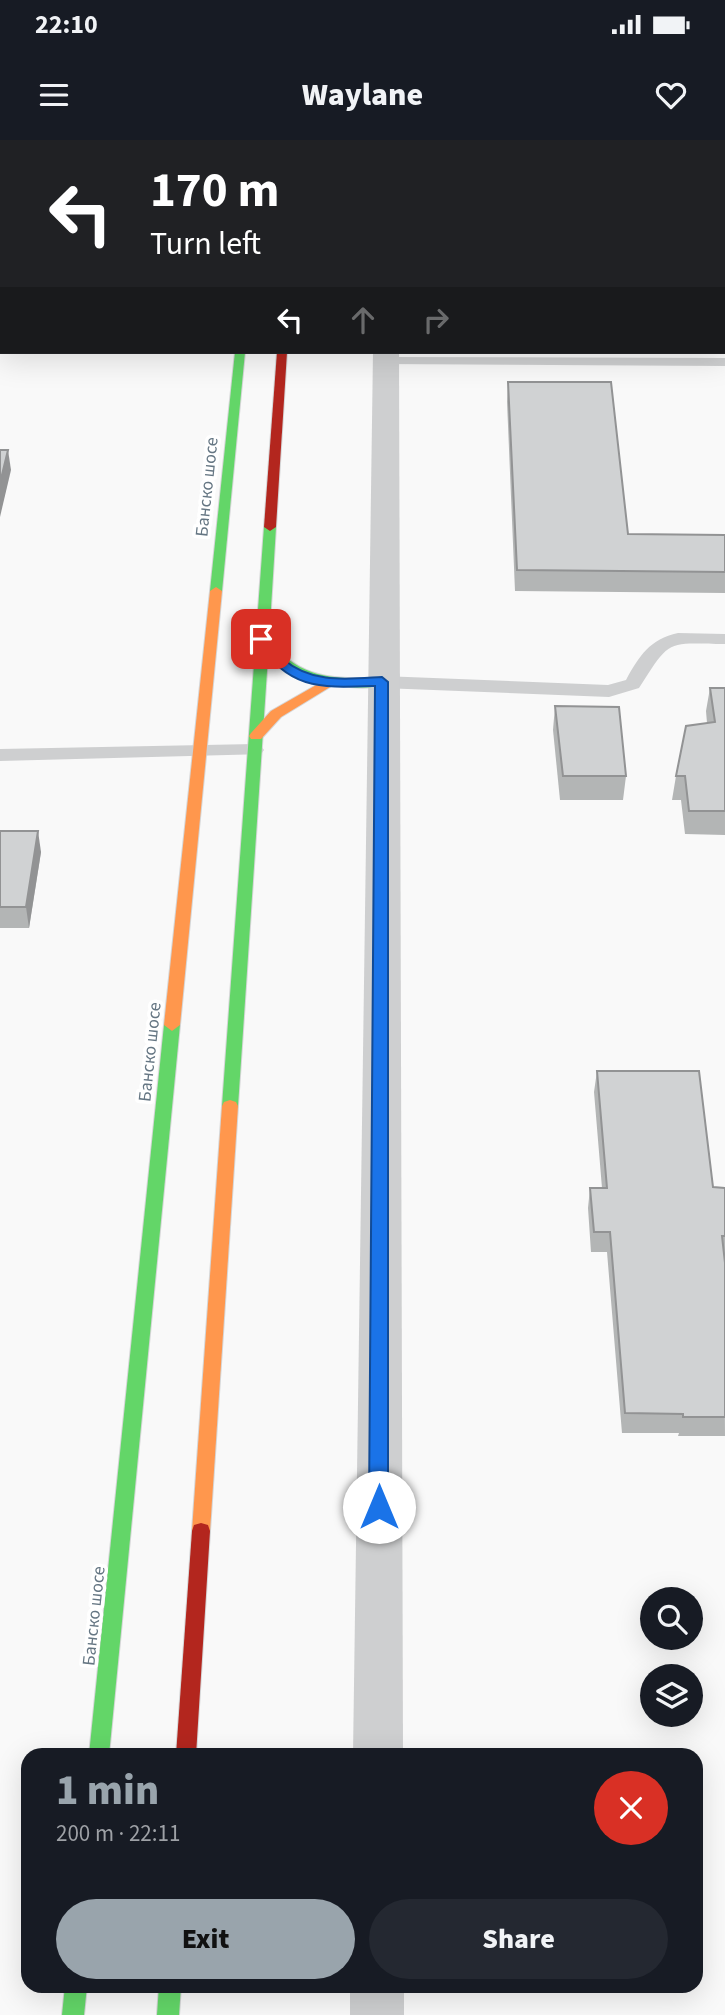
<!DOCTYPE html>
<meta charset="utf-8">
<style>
body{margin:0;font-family:"Source Sans 3",sans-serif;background:#242831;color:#f1f3f6;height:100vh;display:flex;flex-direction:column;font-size:26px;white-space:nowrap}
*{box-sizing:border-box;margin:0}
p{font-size:23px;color:#9ea1a6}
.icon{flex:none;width:38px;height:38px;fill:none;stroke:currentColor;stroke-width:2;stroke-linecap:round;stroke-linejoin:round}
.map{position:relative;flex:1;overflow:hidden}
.details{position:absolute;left:21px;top:1608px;width:682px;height:245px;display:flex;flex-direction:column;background:#171b24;border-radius:21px;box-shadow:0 7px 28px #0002}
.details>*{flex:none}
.hud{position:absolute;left:0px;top:0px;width:726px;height:214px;box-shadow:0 7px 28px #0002;background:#202124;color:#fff;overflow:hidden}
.fabs{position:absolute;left:640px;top:1447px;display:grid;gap:14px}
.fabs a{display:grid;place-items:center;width:63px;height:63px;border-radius:50%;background:#171b24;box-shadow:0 7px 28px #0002;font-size:35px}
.pin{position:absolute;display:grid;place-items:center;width:60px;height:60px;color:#fff;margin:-30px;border-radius:14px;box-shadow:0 4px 10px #0006}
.me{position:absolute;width:77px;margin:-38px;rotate:0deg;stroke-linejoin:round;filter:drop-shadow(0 0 5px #0008)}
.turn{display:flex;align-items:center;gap:24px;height:147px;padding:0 35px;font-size:32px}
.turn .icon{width:91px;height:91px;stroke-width:2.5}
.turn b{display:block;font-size:49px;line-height:60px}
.lanes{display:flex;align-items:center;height:66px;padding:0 35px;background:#0003;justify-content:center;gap:35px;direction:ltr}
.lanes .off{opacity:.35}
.round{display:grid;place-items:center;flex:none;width:74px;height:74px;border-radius:37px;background:#242831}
.overview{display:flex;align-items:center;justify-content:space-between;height:119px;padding:0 35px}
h1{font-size:42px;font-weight:800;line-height:52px;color:#99a4ac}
.primary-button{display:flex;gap:14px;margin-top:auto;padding:14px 35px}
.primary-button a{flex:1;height:80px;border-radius:42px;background:#99a4ac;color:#111;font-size:28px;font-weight:800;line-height:80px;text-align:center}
.primary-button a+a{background:#242831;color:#f1f3f6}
.status{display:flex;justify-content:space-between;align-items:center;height:49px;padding:0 35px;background:#171b24;direction:ltr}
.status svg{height:19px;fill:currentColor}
header{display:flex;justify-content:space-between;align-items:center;height:91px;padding:0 35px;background:#171b24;font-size:32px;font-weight:800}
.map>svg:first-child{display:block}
</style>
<div class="status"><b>22:10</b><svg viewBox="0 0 49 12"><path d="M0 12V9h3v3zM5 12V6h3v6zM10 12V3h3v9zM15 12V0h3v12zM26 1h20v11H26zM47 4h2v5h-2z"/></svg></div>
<header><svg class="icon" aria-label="menu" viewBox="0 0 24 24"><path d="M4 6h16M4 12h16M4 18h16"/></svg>Waylane<svg class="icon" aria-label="heart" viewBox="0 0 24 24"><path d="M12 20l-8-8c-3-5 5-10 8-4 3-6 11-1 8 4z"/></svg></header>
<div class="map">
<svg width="725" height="1875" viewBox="0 0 725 1875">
<rect width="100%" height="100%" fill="#f9f9f9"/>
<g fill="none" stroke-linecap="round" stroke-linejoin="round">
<g stroke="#d5d6d7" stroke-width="2">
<g id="fast">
<rect x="292" y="0" width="10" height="2"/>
<path d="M235 212H245L222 451 216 455 210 451Z"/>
<path d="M270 383 276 387 269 500C301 540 334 539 382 538L389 542C374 554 312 544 295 536 284 531 276 524 268 516L238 966 236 970H224L222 966 264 387Z"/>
<path d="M172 879 180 885 109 1615H89L164 885Z"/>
<path d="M65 1846H87L84 1875H62Z"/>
<path d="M159 1846H181L179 1875H157Z"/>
</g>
</g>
<g stroke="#d5d6d7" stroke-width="2">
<g id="slow">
<rect x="256" y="0" width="10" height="2"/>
<path d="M216 447 222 451 180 885 172 891 164 885 210 451Z"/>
<path d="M325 540 330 541V547L281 577 261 599H251L249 596 251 593 271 571Z"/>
<path d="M230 960 236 962 238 966 210 1391 208 1397 201 1399 194 1397 192 1391 222 966 224 962Z"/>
</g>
</g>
<g stroke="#d5d6d7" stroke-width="2">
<g id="jam">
<path d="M277 212H287L276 387 270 391 264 387Z"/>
<path d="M201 1383 208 1385 210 1391 196 1615H176L192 1391 194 1385Z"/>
</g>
</g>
<g fill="#cecfd0" fill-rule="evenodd">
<rect x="469" y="0" width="12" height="2"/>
<path d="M386 217 725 218V226L381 224 379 221Z"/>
<path d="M678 493 725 494V504C666 503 671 498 639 548L609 557 382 548 373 542 382 536 608 545 626 540C639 516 650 499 678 493Z"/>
<path d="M255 604 261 606 264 610 261 614 0 621V609Z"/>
</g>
<g fill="#cecfd0" fill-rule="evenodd">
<rect x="374" y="0" width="24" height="2"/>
<path d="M373 212H399L403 1615H353Z"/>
<rect x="350" y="1846" width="54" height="29"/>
</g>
<use href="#fast" fill="#63d668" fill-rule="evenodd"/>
<use href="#slow" fill="#ff974d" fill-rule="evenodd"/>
<use href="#jam" fill="#b3261e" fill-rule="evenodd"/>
</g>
<g fill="#b3b5b5">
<path d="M508 242 628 394 725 395V453L515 451 507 262Z"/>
<path d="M710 548H725V695L685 694 681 660H672L676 636 707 583 706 571Z"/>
<path d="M555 566 626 636 623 660H560L553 590Z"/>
<path d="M0 691 41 712 29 788H0Z"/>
<path d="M597 931 713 1047 725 1048V1116H724L725 1296H678L679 1293H622L607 1112H591L588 1068 590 1048H602L594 952Z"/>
</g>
<g fill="#929394">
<path d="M8 310 11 330 0 377V343Z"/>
<path d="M38 691 41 712 29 788 26 767Z"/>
</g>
<g fill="#d0d2d3" stroke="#929394" stroke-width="2">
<path d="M508 242H611L628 394 725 395V432L517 430Z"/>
<path d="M0 310H8L0 343Z"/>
<path d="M710 548H725V671H689L685 636H676L686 586 715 582Z"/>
<path d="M555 566 619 567 626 636H563Z"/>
<path d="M0 691H38L26 767H0Z"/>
<path d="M597 931H699L713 1047 725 1048V1096H722L725 1123V1277H683V1274L625 1273 610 1092H594L590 1048H607Z"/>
</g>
<path fill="#1a73e8" stroke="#114b97" stroke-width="2" d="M261 495C272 499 275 512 283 519 312 544 347 539 382 537L388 542V1367L385 1373 379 1376 372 1373 369 1367 375 546C318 548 290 550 255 499Z"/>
<g text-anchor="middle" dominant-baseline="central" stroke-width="7" stroke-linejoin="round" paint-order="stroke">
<g font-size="18" fill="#657683" stroke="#fff">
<text transform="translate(207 347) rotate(-84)">Банско шосе</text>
<text transform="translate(150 912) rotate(-84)">Банско шосе</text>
<text transform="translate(94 1476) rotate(-84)">Банско шосе</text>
</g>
</g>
</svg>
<div class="fabs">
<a><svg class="icon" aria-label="search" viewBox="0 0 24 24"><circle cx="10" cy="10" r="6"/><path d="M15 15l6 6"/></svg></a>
<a><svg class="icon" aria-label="layers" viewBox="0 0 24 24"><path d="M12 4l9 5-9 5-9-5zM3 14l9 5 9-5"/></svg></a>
</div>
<div class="pin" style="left:261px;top:499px;background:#d93025"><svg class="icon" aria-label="arrive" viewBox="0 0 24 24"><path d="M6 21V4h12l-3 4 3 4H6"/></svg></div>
<svg class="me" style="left:379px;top:1367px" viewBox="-20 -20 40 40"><circle r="19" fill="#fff"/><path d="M0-13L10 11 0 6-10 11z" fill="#1a73e8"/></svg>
<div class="hud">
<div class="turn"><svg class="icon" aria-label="left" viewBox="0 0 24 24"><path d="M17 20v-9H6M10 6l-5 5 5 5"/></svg><div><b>170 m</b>Turn left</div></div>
<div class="lanes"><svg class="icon" aria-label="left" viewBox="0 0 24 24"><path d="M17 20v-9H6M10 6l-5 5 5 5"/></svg><svg class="icon off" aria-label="ahead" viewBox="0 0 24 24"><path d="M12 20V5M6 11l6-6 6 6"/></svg><svg class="icon off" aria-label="right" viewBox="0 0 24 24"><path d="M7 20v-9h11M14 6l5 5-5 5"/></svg></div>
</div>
<section class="details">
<div class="overview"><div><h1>1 min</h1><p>200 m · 22:11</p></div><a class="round" style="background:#d93025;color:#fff"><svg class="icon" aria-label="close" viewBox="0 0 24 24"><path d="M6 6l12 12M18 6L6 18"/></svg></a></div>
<div class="primary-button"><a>Exit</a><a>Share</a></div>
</section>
</div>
